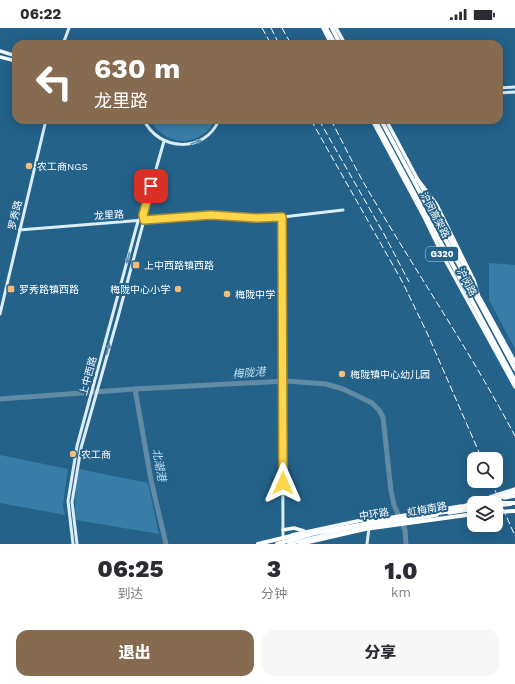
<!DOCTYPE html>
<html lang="zh">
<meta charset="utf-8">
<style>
body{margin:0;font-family:"Work Sans","Noto Sans SC",sans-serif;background:#f7f7f7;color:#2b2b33;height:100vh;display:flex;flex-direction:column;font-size:15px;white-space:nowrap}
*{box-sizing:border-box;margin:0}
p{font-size:13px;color:#7c7c81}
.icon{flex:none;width:22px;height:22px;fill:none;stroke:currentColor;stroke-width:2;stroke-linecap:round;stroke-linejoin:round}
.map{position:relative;height:516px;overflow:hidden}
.side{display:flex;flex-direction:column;background:#fff;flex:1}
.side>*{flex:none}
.top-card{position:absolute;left:12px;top:12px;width:491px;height:84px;border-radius:12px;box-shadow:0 2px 10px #0003;background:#866b50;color:#fff;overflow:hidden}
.fabs{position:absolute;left:467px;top:424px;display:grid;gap:8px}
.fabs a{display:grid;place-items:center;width:36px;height:36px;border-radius:8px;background:#fff;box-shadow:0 2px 10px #0003;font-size:20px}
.pin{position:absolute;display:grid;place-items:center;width:34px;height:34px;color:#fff;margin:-17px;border-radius:8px;box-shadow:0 2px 6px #0006}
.me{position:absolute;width:44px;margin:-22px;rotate:0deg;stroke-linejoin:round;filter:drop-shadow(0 0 3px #0008)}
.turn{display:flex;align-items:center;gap:14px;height:84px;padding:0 16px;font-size:18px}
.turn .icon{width:52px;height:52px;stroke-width:2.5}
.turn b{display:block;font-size:28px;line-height:34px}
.eta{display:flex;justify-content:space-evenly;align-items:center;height:68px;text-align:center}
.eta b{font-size:24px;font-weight:800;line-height:28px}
.cta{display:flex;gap:8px;margin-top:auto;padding:8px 16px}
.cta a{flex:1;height:46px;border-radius:12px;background:#866b50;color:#fff;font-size:16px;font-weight:800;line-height:46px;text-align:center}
.cta a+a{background:#f7f7f7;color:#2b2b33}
.status{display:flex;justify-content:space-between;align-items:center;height:28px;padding:0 20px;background:#fff;direction:ltr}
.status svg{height:11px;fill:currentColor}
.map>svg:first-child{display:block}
</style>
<div class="status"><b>06:22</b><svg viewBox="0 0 49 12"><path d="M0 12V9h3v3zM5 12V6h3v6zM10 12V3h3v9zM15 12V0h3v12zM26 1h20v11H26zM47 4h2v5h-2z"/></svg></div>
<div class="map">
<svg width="515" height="516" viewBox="0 0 515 516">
<rect width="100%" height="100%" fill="#24628a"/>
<g fill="#387da7">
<path d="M151 92H216C213 95 211 99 208 102 196 114 177 117 163 106 158 102 153 98 151 92Z"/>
<path d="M489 235 515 237V321L489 272Z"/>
<path d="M0 427 68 441 63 477 65 487 0 475Z"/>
<path d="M79 441 148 455 159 506 76 492C74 474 76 458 79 441Z"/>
</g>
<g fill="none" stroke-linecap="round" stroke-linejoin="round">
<g stroke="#618aa5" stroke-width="5">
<path d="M135 361 151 452 166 516"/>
<path d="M0 371 135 361 286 353 326 356 343 361 372 375 379 382 383 389 391 463 394 477 405 502 406 516"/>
</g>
<g stroke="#dbedf8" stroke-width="3">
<path d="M63 16 69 0"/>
<path d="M499 60 515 59"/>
<path d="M499 65 515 64"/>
<path d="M144 92C159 124 205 125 219 92"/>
<path d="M282 189 283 511"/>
<path d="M19 202 144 192 211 187 257 190H274L343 182"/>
<path d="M0 286 46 92"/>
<path d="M73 516 68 473 77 418 138 193 143 187 164 113"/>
<path d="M77 516 72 474 81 420 118 289 144 192 143 187"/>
<path d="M367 516 369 500"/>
</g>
<g stroke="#f4fafe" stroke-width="3.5">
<path d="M323 0 331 16"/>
<path d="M336 0 345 16"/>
<path d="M0 23 16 28"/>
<path d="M0 29 16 33"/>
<path d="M372 92 424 189 443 228 515 359"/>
<path d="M386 92 475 259"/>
<path d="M480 270 515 334"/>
<path d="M449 485 474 481"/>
<path d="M283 502 294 500 304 503"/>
<path d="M292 507 362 492 369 493 461 478"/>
<path d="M289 516 336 504 437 487"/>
</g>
<g stroke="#fff" stroke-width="4">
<path d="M326 0 335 16"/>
<path d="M332 0 340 16"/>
<path d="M375 92 515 353"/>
<path d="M381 92 515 341"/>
<path d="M461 481 474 478"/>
<path d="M364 496 452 483"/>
</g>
<g stroke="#fff" stroke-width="1" stroke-dasharray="7 3" stroke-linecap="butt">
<path d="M262 0 271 16"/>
<path d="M271 0 279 16"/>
<path d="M282 0 291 16"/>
<path d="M311 92 403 255 428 307 482 431"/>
<path d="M319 92 384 206 409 254"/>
<path d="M331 92C342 113 353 136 365 157 414 241 469 321 515 408"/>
<path d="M491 453 515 508"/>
</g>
<g stroke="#f4fafe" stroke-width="3.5">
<path d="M504 470 515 468"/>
<path d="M486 471 490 469 515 461"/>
<path d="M496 478 511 476"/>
</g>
<g stroke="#fff" stroke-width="4">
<path d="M417 151 436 176 474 253 481 277"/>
<path d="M496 475H515"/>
<path d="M449 483 477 474 505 468 515 464"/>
<path d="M496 484 515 483"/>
<path d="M258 516 291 508 303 507"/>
<path d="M277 516 315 505 364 496"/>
<path d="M300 516 365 501 474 486"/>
</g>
</g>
<defs><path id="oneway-solid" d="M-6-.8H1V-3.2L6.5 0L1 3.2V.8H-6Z"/></defs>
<g fill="#6493b0">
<use href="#oneway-solid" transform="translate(196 114) rotate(-21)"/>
<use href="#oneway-solid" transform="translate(128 230) rotate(105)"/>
<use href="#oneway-solid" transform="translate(108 321) rotate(-74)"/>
</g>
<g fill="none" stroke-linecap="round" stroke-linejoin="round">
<g stroke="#a68a30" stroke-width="10">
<path id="route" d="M151 158 143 187 144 192 211 187 257 190 282 189 283 455"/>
</g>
<use href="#route" stroke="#ffd54a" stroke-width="7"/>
</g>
<g fill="#f5ba74" stroke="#24628a" stroke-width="1.5">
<circle cx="29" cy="138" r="4"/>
<rect x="132" y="233" width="8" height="8" rx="2"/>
<rect x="7" y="257" width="8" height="8" rx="2"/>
<circle cx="178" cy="261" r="4"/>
<circle cx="227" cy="266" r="4"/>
<circle cx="342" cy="346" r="4"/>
<circle cx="73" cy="426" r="4"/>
</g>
<g text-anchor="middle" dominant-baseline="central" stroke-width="4" stroke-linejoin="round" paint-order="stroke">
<rect fill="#24628a" stroke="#bdd0dc" stroke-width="1" x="426" y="219" width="32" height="14" rx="3"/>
<g font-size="9" font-weight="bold" fill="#fff">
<text x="442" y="226">G320</text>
</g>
<g font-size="10" fill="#fff" stroke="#24628a" text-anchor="start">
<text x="37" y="138">农工商NGS</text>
<text x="144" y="237">上中西路镇西路</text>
<text x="19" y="261">罗秀路镇西路</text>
<text x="170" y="261" text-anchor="end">梅陇中心小学</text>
<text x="235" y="266">梅陇中学</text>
<text x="350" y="346">梅陇镇中心幼儿园</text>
<text x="81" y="426">农工商</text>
</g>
<g font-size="10" fill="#fff" stroke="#24628a">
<text transform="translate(15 187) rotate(-77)">罗秀路</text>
<text transform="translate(109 187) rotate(-4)">龙里路</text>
<text transform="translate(435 187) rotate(62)">沪闵高架路</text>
<text transform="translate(467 254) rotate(61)">沪闵路</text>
<text transform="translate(88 348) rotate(-75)">上中西路</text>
<text transform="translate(427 481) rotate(-10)">虹梅南路</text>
<text transform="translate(374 486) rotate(-9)">中环路</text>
</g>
<g font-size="11" font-style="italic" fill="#bcddf1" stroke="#24628a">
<text transform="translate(249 345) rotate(-4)">梅陇港</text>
<text transform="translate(159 437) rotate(79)">北潮港</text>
</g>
</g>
</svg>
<div class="fabs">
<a><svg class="icon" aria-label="search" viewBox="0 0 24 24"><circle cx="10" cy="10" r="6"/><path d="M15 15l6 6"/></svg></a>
<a><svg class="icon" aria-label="layers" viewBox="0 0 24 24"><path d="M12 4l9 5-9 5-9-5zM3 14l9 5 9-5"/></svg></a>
</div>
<div class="pin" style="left:151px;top:158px;background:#d93025"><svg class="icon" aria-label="arrive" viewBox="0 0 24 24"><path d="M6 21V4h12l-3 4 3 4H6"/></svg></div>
<svg class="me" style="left:283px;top:455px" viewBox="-20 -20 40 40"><path d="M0-17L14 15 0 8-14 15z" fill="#ffd54a" stroke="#fff" stroke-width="4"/></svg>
<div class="top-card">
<div class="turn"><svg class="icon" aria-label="left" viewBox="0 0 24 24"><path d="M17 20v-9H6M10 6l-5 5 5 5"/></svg><div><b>630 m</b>龙里路</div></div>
</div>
</div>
<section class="side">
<div class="eta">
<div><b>06:25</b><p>到达</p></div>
<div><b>3</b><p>分钟</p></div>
<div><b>1.0</b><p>km</p></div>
</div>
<div class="cta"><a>退出</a><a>分享</a></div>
</section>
